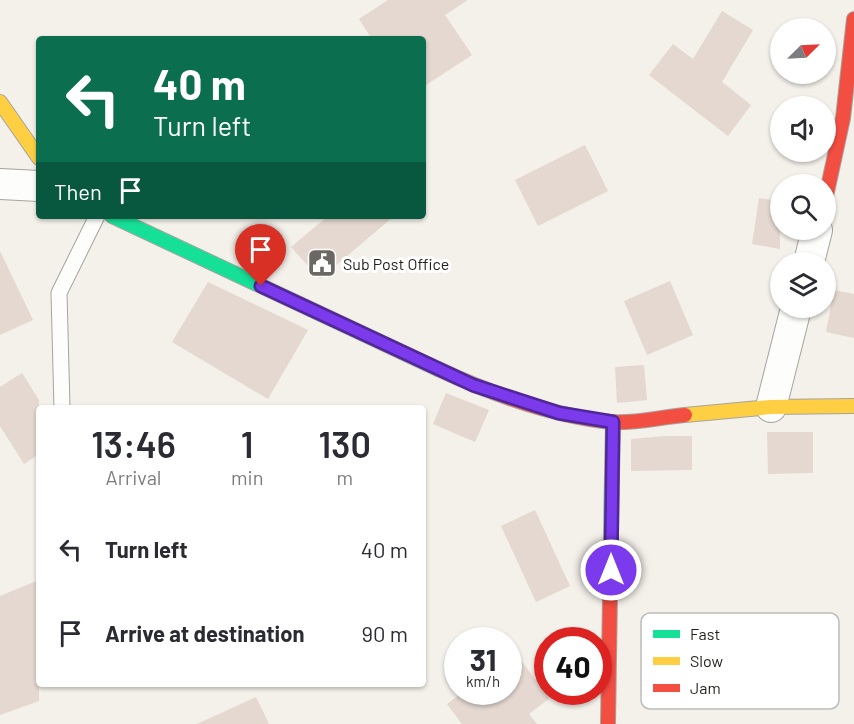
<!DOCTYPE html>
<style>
body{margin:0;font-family:Barlow,sans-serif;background:#f7f7f7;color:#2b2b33;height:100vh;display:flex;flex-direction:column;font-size:22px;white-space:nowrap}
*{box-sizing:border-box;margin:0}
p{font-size:20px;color:#7c7c81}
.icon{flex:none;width:33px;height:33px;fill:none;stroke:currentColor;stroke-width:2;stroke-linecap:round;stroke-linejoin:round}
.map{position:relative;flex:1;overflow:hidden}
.side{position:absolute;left:36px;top:405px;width:390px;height:282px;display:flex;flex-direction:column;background:#fff;border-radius:6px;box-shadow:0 2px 4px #0004}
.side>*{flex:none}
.top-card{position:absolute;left:36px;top:36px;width:390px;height:183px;border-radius:6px;box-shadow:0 2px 4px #0004;background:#0b6e4f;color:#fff;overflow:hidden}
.needle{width:39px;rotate:66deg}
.controls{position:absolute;left:770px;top:18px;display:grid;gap:12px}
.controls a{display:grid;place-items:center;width:66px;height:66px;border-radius:50%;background:#fff;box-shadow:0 2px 4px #0004;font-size:30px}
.speed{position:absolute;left:444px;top:627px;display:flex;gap:12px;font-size:30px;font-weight:700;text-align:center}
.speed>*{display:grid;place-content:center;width:78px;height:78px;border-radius:50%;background:#fff;box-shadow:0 2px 4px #0004;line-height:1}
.speed small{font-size:15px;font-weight:400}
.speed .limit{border:9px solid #d22;background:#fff;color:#111}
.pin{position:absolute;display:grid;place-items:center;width:51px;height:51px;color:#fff;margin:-62px -26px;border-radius:50% 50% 50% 0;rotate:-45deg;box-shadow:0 0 6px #0007}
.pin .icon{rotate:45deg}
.me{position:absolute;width:66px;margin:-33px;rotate:0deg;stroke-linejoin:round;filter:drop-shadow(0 0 4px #0008)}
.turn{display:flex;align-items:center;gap:21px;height:126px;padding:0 18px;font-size:27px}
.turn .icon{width:78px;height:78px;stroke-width:2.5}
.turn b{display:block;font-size:42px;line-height:51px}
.then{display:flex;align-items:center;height:57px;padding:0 18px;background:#0003;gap:12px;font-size:22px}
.eta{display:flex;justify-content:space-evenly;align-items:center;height:102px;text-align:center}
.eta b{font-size:36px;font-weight:600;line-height:42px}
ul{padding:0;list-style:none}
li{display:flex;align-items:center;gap:18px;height:84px;padding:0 18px}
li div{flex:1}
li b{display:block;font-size:22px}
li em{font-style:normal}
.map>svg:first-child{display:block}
</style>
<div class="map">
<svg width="854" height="724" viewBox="0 0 854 724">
<rect width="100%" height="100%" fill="#f4f0ea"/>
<g fill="#e4d8d0">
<path d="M388 0H468L445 15 472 55 423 87V39H372L359 19Z"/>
<path d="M722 11 753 30 722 82 751 105 728 136 649 75 673 44 693 59Z"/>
<path d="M585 145 608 191 538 226 515 180Z"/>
<path d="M759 198 780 201V249L752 244Z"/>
<path d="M328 216H394L320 279 291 247Z"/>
<path d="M0 251 33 320 0 335Z"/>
<path d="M670 281 693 335 647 355 624 301Z"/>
<path d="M208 282 308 330 268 399 172 342Z"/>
<path d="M834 290 854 294V338L826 332Z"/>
<path d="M644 365 647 400 617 403 615 367Z"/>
<path d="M22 373 39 400V454L24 464 0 426V387Z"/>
<path d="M446 393 489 410 475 442 433 424Z"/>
<path d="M767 432H813V473L768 474Z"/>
<path d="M665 436H692V470L631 471V439Z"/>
<path d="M535 510 570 586 536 602 501 526Z"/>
<path d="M39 580V701L0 715V596Z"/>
<path d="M508 644 550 698 529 714 537 724H462L447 704 463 692H508Z"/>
<path d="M256 697 269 724H197Z"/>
</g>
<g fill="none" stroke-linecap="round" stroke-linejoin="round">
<g stroke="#a6a49f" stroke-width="17">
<path id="lane" d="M62 408 59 293 97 216"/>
</g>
<g stroke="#a6a49f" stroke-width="32">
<g id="street">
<path d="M0 184 39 186"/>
<path d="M809 262 817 230"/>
<path d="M771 407 796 308"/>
</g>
</g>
<g stroke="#a6a49f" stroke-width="16">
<g id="fast">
<path d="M112 216 438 369"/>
<path d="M611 531 613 422"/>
</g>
</g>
<g stroke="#a6a49f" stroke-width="16">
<g id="slow">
<path d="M0 102 39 158"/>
<path d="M685 415 771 407 854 406"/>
</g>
</g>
<g stroke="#a6a49f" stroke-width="16">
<g id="jam">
<path d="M825 201 843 118 854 19"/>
<path d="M438 369C492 394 551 416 611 422 634 424 661 417 685 415"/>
<path d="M608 724 611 531"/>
</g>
</g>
<use href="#lane" stroke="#fdfdfc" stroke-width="15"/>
<use href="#street" stroke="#fdfdfc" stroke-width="30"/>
<use href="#fast" stroke="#16e098" stroke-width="14"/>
<use href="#slow" stroke="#ffcf43" stroke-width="14"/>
<use href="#jam" stroke="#f24e42" stroke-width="14"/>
</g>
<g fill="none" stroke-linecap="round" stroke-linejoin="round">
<g stroke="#51269a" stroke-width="15">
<path id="route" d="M261 286 473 385 559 413 613 422 611 570"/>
</g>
<use href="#route" stroke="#7c3aed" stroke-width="10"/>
</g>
<defs>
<g id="civic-square" transform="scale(1.5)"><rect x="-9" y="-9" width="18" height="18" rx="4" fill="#6b6863" stroke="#fff"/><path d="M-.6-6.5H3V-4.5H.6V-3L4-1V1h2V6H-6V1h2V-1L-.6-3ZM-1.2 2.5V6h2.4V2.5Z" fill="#fff"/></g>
</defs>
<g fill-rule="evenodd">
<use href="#civic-square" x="322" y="263"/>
</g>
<g text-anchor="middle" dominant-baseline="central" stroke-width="6" stroke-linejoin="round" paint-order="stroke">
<g font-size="16" fill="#211f1b" stroke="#fff" text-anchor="start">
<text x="343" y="263">Sub Post Office</text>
</g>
</g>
<rect x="641" y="613" width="198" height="96" rx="9" fill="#fff" stroke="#bcbcbb" stroke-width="1.5"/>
<rect x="653" y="630" width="27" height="8" fill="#16e098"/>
<rect x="653" y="657" width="27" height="8" fill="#ffcf43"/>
<rect x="653" y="684" width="27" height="8" fill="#f24e42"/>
<g font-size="16" fill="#211f1b">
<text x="690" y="640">Fast</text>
<text x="690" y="667">Slow</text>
<text x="690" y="694">Jam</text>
</g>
</svg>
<div class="controls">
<a><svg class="needle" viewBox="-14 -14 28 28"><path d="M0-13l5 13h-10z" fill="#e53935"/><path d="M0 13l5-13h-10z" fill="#7c7c81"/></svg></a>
<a><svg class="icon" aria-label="sound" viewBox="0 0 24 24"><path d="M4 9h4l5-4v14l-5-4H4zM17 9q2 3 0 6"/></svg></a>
<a><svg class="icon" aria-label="search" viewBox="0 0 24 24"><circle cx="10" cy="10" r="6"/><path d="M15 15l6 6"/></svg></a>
<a><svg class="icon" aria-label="layers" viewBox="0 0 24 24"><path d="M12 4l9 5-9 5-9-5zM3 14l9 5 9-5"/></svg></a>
</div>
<div class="speed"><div>31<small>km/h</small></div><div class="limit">40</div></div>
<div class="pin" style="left:261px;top:286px;background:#d93025"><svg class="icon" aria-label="arrive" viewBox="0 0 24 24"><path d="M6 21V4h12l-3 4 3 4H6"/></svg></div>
<svg class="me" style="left:611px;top:570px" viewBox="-20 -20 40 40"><circle r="17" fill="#7c3aed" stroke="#fff" stroke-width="3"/><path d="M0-11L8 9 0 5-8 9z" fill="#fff"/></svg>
<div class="top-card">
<div class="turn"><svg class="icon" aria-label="left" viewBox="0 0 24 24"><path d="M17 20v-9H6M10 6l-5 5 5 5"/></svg><div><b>40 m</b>Turn left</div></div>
<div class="then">Then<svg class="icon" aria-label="arrive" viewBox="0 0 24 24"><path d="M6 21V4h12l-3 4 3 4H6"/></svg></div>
</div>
<section class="side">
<div class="eta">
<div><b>13:46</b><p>Arrival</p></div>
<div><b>1</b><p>min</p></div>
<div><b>130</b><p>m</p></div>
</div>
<ul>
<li><svg class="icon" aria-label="left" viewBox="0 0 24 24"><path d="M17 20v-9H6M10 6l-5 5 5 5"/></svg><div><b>Turn left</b></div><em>40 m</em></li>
<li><svg class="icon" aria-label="arrive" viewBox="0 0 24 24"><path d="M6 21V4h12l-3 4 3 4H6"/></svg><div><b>Arrive at destination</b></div><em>90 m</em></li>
</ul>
</section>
</div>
